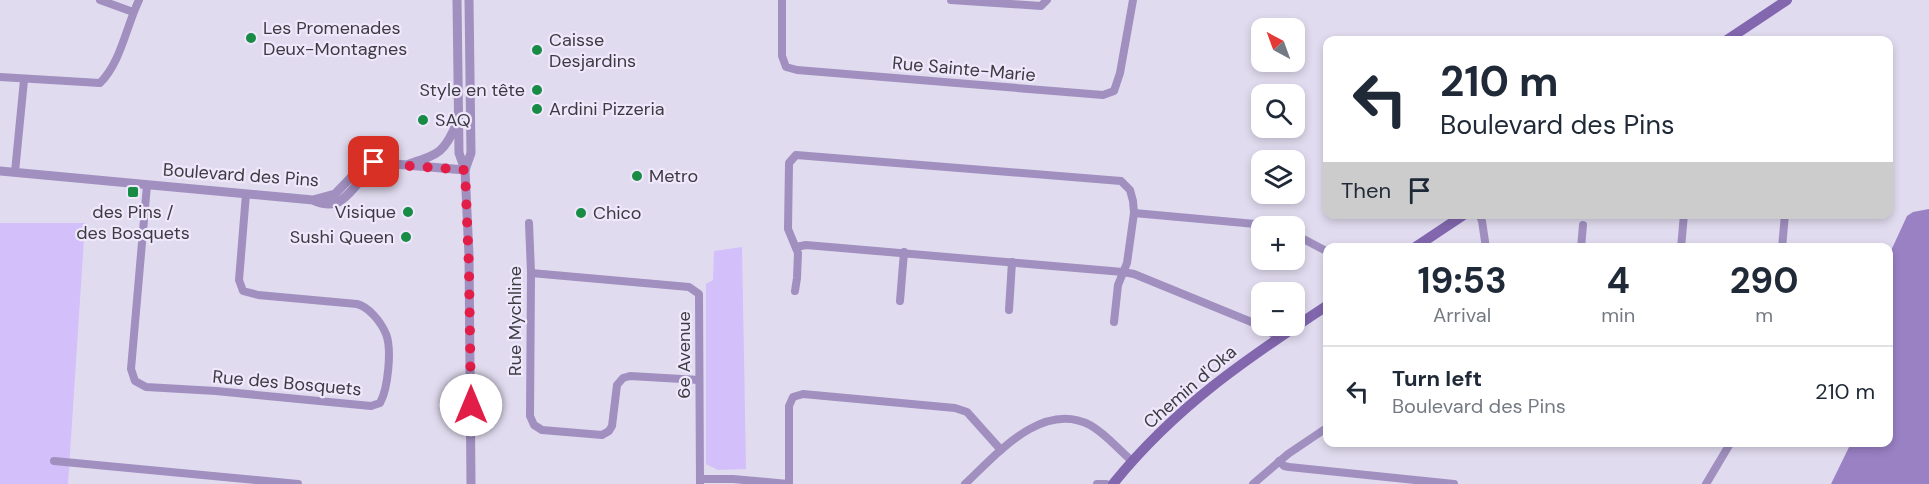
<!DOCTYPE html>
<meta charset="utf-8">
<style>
body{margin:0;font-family:"DM Sans",sans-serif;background:#f2f2f3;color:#1f2937;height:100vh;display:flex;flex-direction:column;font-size:22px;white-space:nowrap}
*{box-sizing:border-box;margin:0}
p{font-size:20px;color:#747a83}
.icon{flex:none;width:33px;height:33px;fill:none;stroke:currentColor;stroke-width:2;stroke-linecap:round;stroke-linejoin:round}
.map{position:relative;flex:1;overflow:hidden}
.details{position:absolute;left:1323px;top:243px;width:570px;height:204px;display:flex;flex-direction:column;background:#fff;border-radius:12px;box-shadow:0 3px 9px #0003}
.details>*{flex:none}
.guide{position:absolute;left:1323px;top:36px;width:570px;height:183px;border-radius:12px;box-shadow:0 3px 9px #0003;background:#fff;color:#1f2937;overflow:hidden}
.needle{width:39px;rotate:319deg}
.buttons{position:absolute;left:1251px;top:18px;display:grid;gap:12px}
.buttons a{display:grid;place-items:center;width:54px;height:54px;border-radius:12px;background:#fff;box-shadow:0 3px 9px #0003;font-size:30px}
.pin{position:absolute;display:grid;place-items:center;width:51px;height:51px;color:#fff;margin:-26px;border-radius:12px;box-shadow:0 3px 9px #0006}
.me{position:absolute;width:66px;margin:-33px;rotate:0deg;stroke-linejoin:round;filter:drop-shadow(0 0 4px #0008)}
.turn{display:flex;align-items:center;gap:21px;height:126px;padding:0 18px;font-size:27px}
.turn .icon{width:78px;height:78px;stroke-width:2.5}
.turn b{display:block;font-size:42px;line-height:51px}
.then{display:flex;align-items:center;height:57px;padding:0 18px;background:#0003;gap:12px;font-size:22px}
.eta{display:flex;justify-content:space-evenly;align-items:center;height:102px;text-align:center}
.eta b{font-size:36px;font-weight:700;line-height:42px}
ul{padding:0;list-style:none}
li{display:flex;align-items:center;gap:18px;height:90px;padding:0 18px;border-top:2px solid #e0e1e3}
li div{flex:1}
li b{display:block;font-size:22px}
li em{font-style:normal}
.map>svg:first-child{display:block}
</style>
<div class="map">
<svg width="1929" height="484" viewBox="0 0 1929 484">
<rect width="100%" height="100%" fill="#e1dbef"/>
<g fill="#d3bff9">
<path d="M0 223H85L68 484H0Z"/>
<path d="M742 247 746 469 718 470 706 464V284L713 280 714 251Z"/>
</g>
<path fill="#9a81c4" d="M1929 209V484H1831L1851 443 1888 442 1889 255 1907 216 1913 212Z"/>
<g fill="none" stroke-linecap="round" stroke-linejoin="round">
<g stroke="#a08fbf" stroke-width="8">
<path d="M100 0 133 12"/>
<path d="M782 0V56L786 67 797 70 1103 95 1114 91 1120 73 1133 0"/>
<path d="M951 0 1041 6 1047 0"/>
<path d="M0 77 100 83C121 62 126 27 139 0"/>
<path d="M15 172 24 80"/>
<path d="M147 185 131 369 135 381 146 387 216 391 371 406 380 403C388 389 392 349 386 334 381 322 369 307 357 304L258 295 243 291 239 280 246 194"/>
<path d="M1134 213 1277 226"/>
<path d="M1479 214 1482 221 1486 248"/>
<path d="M529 223 531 273 530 416 534 425 542 430 602 435 609 431 612 426 617 385 623 378 630 376 699 380"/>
<path d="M1294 234 1328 252"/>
<path d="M796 247 806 245 1123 272 1134 274 1266 328 1277 338"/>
<path d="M1581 248 1583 225"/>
<path d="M1681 248 1684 214"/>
<path d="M1782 248 1785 214"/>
<path d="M531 273 689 287 699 294 700 484"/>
<path d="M795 291 797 278 798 253 788 229 789 163 796 155 1121 181 1130 190 1133 201 1134 213 1127 263 1118 285 1114 322"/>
<path d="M900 301 904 252"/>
<path d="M1009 310 1012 262"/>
<path d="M54 461 298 484"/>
<path d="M1279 461 1284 466 1289 467 1454 484"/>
<path d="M700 479H733L788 484"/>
<path d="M789 484V406L793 397 803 394 955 408 967 412 1001 450"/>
<path d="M965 484C996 455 1042 400 1090 425 1106 434 1118 449 1132 461"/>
<path d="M1097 484H1106"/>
<path d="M1253 484 1288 454 1328 427"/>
<path d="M1706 484 1731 442"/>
</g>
<g stroke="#a08fbf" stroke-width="9">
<path d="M457 0 459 153 465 170"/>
<path d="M469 0 471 153 465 170 469 255 471 484"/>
<path d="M409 164C439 154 444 153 457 123"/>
<path d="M0 171 313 200 335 194 361 167 371 162 465 170"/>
<path d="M315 201C341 211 347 194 363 178 369 173 376 169 383 164"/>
</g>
<g stroke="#8267ae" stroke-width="10">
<path d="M1727 40 1787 0"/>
<path d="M1414 248 1465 214"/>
<path d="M1113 484C1175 407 1246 359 1328 305"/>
</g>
</g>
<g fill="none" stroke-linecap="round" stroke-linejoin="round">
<path stroke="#e11d48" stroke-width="10" stroke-dasharray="0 18" d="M374 162 383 164 465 170 469 269 471 405"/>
</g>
<g fill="#188b44" stroke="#efe8fc" stroke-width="2">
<circle cx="251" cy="38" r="6"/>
<circle cx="537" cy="50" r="6"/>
<circle cx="537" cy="90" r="6"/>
<circle cx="537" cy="109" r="6"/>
<circle cx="423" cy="120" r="6"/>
<circle cx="637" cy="176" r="6"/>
<rect x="127" y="186" width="12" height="12" rx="3"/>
<circle cx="408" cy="212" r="6"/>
<circle cx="581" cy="213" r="6"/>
<circle cx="406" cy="237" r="6"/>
</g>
<g text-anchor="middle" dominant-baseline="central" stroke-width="4.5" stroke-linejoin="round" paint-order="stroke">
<g font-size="18" fill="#3d3b42" stroke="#efe8fc" text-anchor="start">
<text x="263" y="28">Les Promenades<tspan x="263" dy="21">Deux-Montagnes</tspan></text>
<text x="549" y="40">Caisse<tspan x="549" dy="21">Desjardins</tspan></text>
<text x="525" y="90" text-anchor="end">Style en tête</text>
<text x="549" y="109">Ardini Pizzeria</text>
<text x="435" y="120">SAQ</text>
<text x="649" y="176">Metro</text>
<text x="133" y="212" text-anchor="middle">des Pins /<tspan x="133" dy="21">des Bosquets</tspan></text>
<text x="396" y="212" text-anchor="end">Visique</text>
<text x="593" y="213">Chico</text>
<text x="394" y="237" text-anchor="end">Sushi Queen</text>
</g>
<g font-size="18" fill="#3d3b42" stroke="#efe8fc">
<text transform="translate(964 69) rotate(5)">Rue Sainte-Marie</text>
<text transform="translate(241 175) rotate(4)">Boulevard des Pins</text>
<text transform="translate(515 321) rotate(-90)">Rue Mychline</text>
<text transform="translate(684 355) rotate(-90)">6e Avenue</text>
<text transform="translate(287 383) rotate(5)">Rue des Bosquets</text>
<text transform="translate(1190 387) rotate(-41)">Chemin d'Oka</text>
</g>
</g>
</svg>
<div class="buttons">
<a><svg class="needle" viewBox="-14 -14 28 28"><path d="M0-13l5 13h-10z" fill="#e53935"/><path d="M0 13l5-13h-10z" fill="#747a83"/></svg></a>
<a><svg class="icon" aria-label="search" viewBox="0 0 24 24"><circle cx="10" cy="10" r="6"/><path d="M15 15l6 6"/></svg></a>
<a><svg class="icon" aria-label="layers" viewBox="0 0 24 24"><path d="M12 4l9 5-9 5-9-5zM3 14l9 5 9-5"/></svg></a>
<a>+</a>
<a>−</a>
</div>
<div class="pin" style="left:374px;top:162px;background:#d93025"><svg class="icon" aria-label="arrive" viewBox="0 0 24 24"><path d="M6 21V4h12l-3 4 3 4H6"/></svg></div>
<svg class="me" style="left:471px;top:405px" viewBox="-20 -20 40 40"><circle r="19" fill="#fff"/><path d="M0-13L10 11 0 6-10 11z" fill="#e11d48"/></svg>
<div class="guide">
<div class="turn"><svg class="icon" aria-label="left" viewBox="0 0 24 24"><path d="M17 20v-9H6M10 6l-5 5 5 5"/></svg><div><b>210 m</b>Boulevard des Pins</div></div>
<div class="then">Then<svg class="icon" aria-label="arrive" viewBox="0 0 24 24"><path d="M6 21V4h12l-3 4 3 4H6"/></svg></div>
</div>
<section class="details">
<div class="eta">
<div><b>19:53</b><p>Arrival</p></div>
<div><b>4</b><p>min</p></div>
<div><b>290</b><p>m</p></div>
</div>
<ul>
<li><svg class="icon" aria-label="left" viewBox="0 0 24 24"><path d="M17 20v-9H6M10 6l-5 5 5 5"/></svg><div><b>Turn left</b><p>Boulevard des Pins</p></div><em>210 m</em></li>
</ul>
</section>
</div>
